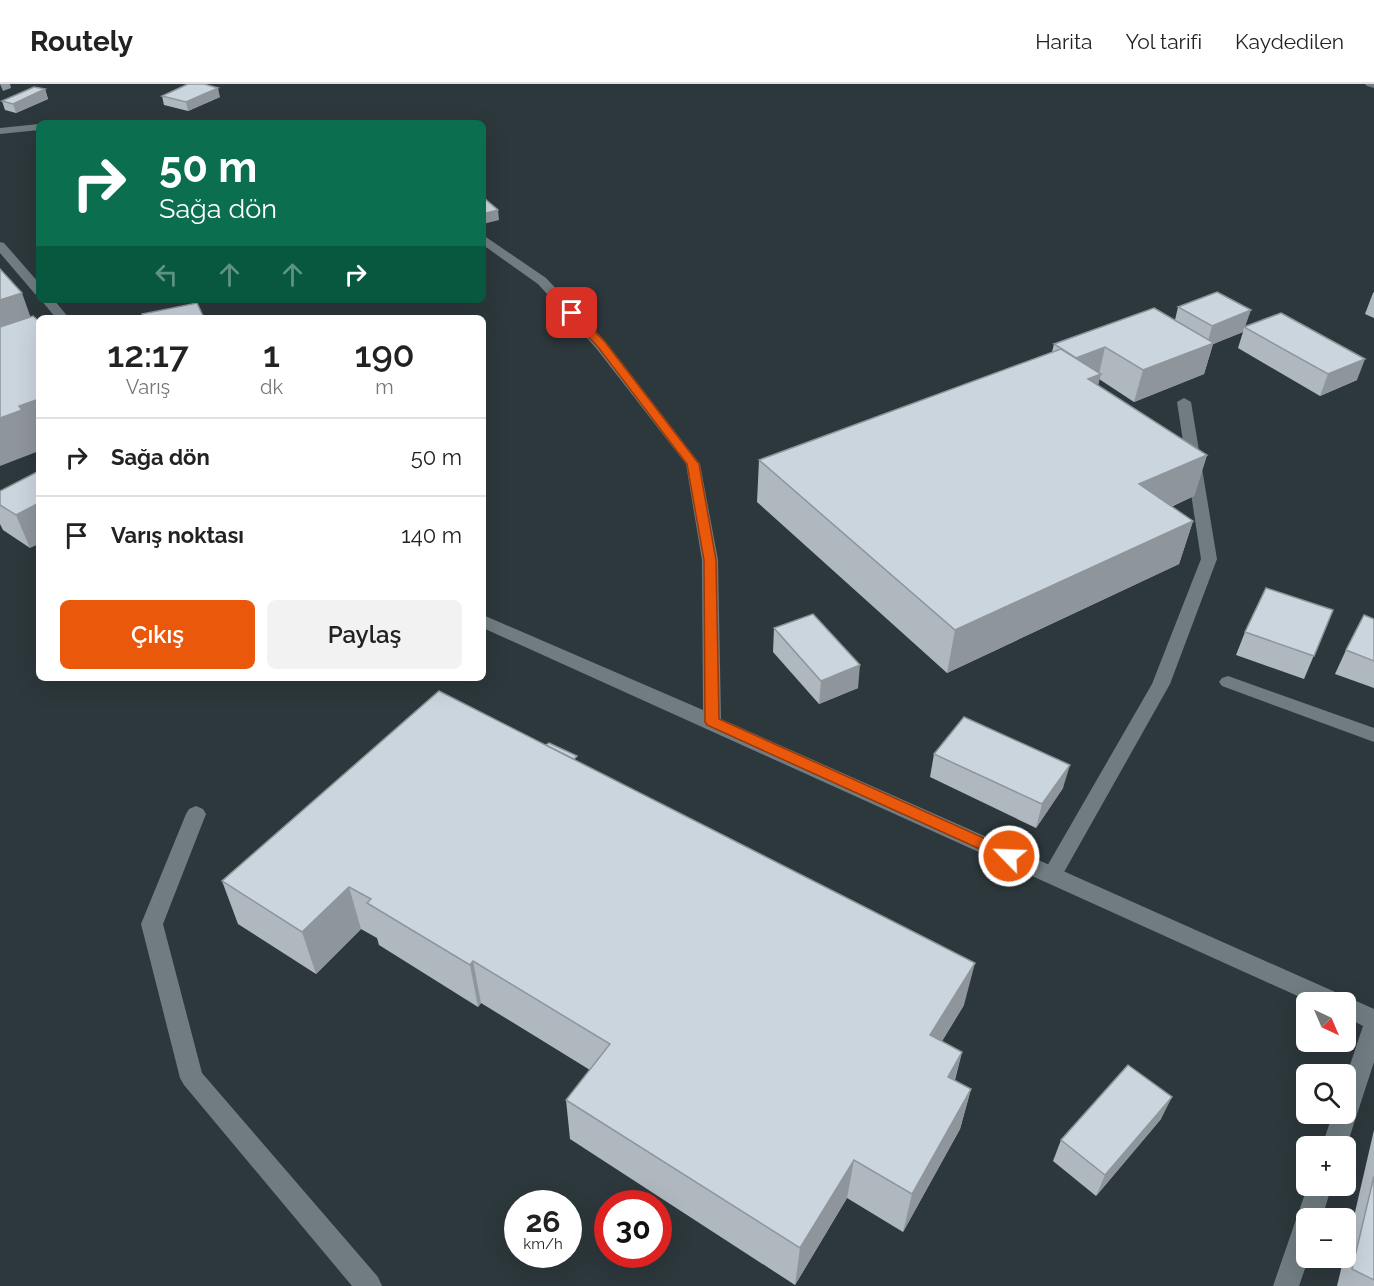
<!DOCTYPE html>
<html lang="tr">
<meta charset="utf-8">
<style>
body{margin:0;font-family:Raleway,sans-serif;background:#f2f2f2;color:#222;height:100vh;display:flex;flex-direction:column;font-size:22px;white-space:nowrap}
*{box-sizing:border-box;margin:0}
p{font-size:20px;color:#767676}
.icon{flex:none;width:33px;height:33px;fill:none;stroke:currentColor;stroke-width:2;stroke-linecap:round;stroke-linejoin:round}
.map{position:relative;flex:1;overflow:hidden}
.side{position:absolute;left:36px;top:231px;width:450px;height:366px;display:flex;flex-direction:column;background:#fff;border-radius:9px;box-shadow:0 6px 24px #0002}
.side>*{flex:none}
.guide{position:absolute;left:36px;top:36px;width:450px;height:183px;border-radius:9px;box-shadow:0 6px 24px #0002;background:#0b6e4f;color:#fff;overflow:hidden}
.needle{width:39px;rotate:136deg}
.buttons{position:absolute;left:1296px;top:908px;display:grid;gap:12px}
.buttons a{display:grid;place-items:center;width:60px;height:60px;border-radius:9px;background:#fff;box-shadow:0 6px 24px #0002;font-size:30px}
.speed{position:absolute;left:504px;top:1106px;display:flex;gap:12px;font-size:30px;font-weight:700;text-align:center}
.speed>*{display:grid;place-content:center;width:78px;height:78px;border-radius:50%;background:#fff;box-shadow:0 6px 24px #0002;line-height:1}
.speed small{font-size:15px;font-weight:400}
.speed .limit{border:9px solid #d22;background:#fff;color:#111}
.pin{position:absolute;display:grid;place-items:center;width:51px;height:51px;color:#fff;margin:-26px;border-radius:12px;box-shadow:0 3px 9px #0006}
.me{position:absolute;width:66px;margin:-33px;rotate:294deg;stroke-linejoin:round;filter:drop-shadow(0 0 4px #0008)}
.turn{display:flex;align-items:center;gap:21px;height:126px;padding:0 24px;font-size:27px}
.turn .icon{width:78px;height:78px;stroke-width:2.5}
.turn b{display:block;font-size:42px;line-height:51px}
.lanes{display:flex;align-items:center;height:57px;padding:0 24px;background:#0003;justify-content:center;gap:30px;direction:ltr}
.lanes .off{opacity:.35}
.eta{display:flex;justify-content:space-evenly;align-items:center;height:102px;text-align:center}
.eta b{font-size:36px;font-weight:600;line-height:42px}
.primary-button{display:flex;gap:12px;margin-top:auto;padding:12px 24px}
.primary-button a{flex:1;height:69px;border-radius:9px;background:#ea580c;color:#fff;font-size:24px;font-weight:600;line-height:69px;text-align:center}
.primary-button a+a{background:#f2f2f2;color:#222}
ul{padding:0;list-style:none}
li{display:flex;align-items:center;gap:18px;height:78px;padding:0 24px;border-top:2px solid #e0e0e0}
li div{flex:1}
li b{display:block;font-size:22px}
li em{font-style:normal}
header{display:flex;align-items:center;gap:36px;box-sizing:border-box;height:84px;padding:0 30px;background:#fff;border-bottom:2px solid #e0e0e0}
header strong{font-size:28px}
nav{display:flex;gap:33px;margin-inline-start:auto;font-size:21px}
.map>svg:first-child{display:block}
</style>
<header>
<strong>Routely</strong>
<nav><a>Harita</a><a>Yol tarifi</a><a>Kaydedilen</a></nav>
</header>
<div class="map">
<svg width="1374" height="1202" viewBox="0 0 1374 1202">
<rect width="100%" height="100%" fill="#2d383c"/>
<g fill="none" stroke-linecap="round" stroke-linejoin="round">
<path fill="#707c81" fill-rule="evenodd" d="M1184 314 1191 318 1217 475 1170 600 1059 797 1052 799 1045 797 1042 791 1152 600 1201 475 1177 318Z"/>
<g fill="#707c81" fill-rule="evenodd">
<path d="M1365 0H1374V4L1367 2Z"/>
<path d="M107 36H147L152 39H102Z"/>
<path d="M39 40V46L0 50V44Z"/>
<path d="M483 151 546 194 606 258 700 380 718 476 721 635 1342 911 1343 914 1354 916 1374 925V978L1346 1064 1322 1062 1333 1029H1346V993L1363 942 1346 933V918H1311L483 544V531L703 626 702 476 686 380 596 264 538 200 483 161Z"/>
<path d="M0 158 4 159 39 199V211L35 210 0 169Z"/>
<path d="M41 216H54L69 234H56Z"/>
<path d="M1228 592 1374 644V658L1222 602 1219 598 1222 594Z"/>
<path d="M196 722 203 725 206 730 163 840 202 989 378 1193 382 1202H352L184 1001 180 994 141 840 186 730 189 725Z"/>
<path d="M1308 1101H1332L1322 1134H1306V1173H1309L1299 1202H1273Z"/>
</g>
</g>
<g fill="#afb7bf">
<path d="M45 5 48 15 16 29 5 26 2 17Z"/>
<path d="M162 12 220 13 188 27 164 21Z"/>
<path d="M1374 208V234L1365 230 1373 209Z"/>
<path d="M1178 223 1246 242 1357 296 1320 312 1238 264 1243 248 1213 260 1204 290 1134 318 1099 295 1098 301 1207 371 1194 412 1171 423 1193 437 1179 480 947 589 757 418 759 376 1052 268 1054 260 1175 236Z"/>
<path d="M39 387 30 464 3 446 0 440V407Z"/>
<path d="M1333 526 1304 595 1236 571 1245 548Z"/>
<path d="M1374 535V604L1335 590 1346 566Z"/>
<path d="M774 544 858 604 819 620 773 568Z"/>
<path d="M934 670 1063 704 1036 744 930 693Z"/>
<path d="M577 677 964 921 942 957 962 968 955 996 971 1005 960 1045 903 1148 847 1114 795 1201 570 1055 566 1016 590 986 481 919 478 923 379 861 377 854 361 845 316 890 238 840 222 797Z"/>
<path d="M1161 1035 1096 1112 1053 1077 1061 1056Z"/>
<path d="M1374 1046V1202H1337L1344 1173H1346V1167Z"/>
</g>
<g fill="#8e959b">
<path d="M0 0H10L11 4 3 7Z"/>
<path d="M218 4 220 13 188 27 186 18Z"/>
<path d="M45 5 48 15 16 29 13 20Z"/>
<path d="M498 126 499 136 483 140V130Z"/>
<path d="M22 209 33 240 0 250V216Z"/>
<path d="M1251 226 1245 243H1244L1243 248 1213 260 1204 290 1134 318 1143 286 1207 261 1212 242Z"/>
<path d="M1105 263 1099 290H1101L1091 330 1076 274Z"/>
<path d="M1365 275 1357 296 1320 312 1328 290Z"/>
<path d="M39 315V362L37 363 39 367 0 382V334L19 322Z"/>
<path d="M1207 371 1194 412 1127 442 1139 400Z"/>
<path d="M39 419V460L30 464 16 431Z"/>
<path d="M1193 437 1179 480 947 589 955 546Z"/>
<path d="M860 581 858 604 819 620 821 597Z"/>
<path d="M1070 681 1063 704 1036 744 1042 720Z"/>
<path d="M349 803 361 845 316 890 302 848Z"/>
<path d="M473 877 481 919 478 923 470 881Z"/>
<path d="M975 879 964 921 921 992 930 951Z"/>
<path d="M962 968 951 1009 948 993Z"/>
<path d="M971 1005 960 1045 903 1148 912 1110Z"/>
<path d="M1172 1013 1161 1035 1096 1112 1105 1091Z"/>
<path d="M854 1076 847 1114 795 1201 800 1164Z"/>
</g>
<g fill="#cbd5de" stroke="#8e959b" stroke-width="1.5">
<path d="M188 0H204L218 4 186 18 162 12Z"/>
<path d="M34 3 45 5 13 20 2 17Z"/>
<path d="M483 114H484L498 126 483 130Z"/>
<path d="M0 185 22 209 0 216Z"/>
<path d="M1217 208 1251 226 1212 242 1178 223Z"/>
<path d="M197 219 204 234H144L142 230Z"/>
<path d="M1154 224 1214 259 1143 286 1105 263 1076 274 1054 260Z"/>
<path d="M1281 229 1365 275 1328 290 1244 243Z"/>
<path d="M33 232 39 237V315L19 322 22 326 0 334V243Z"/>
<path d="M1061 265 1101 290 1088 295 1207 371 1139 400 1193 437 955 546 759 376Z"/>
<path d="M39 387V419L16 431 0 421V407Z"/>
<path d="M1266 504 1333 526 1314 572 1245 548Z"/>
<path d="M813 530 860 581 821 597 774 544Z"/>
<path d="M1364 531 1374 535V577L1346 566Z"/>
<path d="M439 607 975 879 930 951 962 968 948 993 971 1005 912 1110 854 1076 800 1164 566 1016 610 960 473 877 470 881 367 819 371 815 349 803 302 848 222 797Z"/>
<path d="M964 633 1070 681 1042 720 934 670Z"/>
<path d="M549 659 577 672 574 675 546 661Z"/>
<path d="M1128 981 1172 1013 1105 1091 1061 1056Z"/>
<path d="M1374 1092V1196L1352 1185Z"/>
</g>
<path fill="#ea580c" stroke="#983908" stroke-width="1.5" d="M572 226 575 227 605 258 699 380 716 476 719 635 1015 768 1017 772 1015 776H1004L707 641 705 638 704 476 687 380 598 263 568 231V227Z"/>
</svg>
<div class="buttons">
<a><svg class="needle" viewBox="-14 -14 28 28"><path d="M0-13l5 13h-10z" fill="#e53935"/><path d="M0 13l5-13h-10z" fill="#767676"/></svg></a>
<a><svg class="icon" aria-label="search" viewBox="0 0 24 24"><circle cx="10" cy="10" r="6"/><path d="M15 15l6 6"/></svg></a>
<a>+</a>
<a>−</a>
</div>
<div class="speed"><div>26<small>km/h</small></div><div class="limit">30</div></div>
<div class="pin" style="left:572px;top:229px;background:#d93025"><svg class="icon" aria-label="arrive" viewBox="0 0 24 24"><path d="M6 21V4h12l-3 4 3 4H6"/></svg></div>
<svg class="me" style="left:1009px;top:772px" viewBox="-20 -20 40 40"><circle r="17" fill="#ea580c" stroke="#fff" stroke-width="3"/><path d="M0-11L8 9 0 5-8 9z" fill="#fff"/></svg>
<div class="guide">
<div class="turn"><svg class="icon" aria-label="right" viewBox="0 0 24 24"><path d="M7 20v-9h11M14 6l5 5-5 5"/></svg><div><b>50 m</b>Sağa dön</div></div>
<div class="lanes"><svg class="icon off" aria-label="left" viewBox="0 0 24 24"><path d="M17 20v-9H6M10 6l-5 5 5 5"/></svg><svg class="icon off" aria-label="ahead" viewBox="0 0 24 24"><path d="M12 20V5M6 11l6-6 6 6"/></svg><svg class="icon off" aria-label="ahead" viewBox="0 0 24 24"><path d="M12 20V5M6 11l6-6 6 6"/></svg><svg class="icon" aria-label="right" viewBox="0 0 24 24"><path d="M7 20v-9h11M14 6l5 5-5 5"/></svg></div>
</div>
<section class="side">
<div class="eta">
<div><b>12:17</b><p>Varış</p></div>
<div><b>1</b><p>dk</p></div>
<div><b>190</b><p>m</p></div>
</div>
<ul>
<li><svg class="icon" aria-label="right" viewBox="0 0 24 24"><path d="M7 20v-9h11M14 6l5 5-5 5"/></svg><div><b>Sağa dön</b></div><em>50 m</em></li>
<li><svg class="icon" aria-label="arrive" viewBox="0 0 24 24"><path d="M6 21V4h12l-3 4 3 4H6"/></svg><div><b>Varış noktası</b></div><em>140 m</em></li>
</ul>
<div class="primary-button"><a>Çıkış</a><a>Paylaş</a></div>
</section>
</div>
